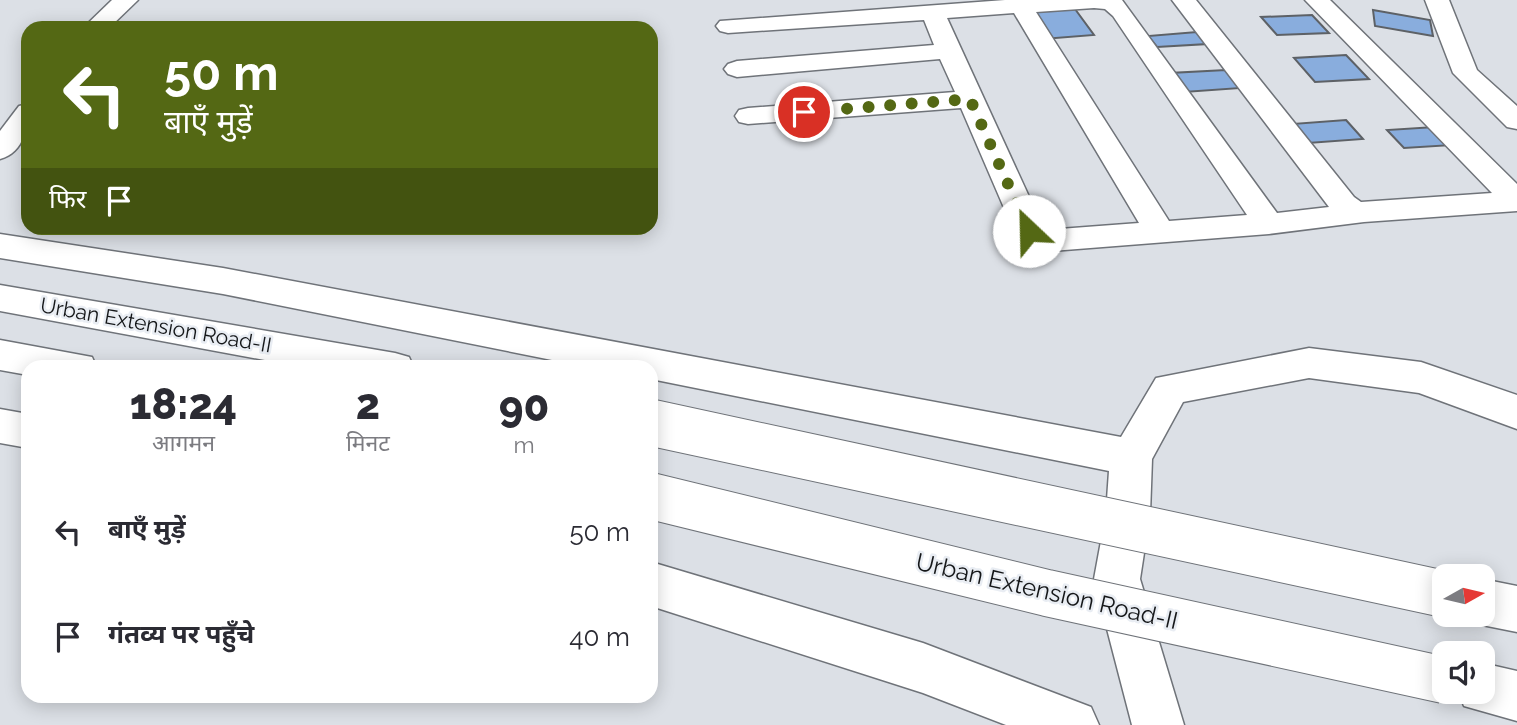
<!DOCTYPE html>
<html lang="hi">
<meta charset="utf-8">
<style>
body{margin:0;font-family:Raleway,"Noto Sans Devanagari",sans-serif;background:#f2f2f3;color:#2b2b33;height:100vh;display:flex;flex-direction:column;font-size:26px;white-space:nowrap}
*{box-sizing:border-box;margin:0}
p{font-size:23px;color:#7c7c81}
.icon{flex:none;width:38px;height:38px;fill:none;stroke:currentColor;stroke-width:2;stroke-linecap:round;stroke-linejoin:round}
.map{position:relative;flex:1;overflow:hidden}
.drawer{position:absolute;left:21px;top:360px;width:637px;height:343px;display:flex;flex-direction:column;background:#fff;border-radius:21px;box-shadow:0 4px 18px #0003}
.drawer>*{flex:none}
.hud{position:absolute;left:21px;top:21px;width:637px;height:214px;border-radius:21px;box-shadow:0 4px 18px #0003;background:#546814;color:#fff;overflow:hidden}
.needle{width:46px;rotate:82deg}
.buttons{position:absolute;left:1432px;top:564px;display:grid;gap:14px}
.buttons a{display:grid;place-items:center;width:63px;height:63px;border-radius:14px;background:#fff;box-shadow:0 4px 18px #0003;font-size:35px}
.pin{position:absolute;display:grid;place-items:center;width:60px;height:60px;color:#fff;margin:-30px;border:4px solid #fff;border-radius:50%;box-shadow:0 2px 7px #0007}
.me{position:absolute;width:77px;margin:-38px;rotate:336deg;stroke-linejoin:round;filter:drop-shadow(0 0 5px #0008)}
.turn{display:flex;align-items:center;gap:24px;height:147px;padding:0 28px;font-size:32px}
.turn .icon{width:91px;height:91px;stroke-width:2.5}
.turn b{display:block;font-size:49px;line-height:60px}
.then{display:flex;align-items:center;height:66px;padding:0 28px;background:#0003;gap:14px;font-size:26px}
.eta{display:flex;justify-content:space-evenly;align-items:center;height:119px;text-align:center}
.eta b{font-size:42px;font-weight:800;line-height:49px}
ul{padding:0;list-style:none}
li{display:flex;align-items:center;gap:21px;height:105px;padding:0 28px}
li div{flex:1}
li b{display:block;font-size:26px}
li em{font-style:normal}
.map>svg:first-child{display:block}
</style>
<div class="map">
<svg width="1517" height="725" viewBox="0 0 1517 725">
<rect width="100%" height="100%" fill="#dce0e6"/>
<g fill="#89addd" stroke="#5d6166" stroke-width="2">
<path d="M1075 9 1094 35 1043 39 1026 12Z"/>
<path d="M1373 10 1430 20 1433 36 1375 26Z"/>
<path d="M1312 15 1329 33 1277 35 1261 17Z"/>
<path d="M1197 32 1207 44 1157 47 1148 36Z"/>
<path d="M1346 55 1369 79 1315 82 1294 58Z"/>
<path d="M1226 70 1241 88 1184 92 1170 73Z"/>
<path d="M1346 120 1363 139 1308 143 1292 124Z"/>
<path d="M1435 127 1453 145 1404 148 1387 130Z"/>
</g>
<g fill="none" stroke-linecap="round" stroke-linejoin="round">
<g stroke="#6f7379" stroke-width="3">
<g id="minor">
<path d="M112 0H138L109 28H83Z"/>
<path d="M1005 0H1122L1277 213 1329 207 1172 0H1196L1354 197 1361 202 1492 193 1305 0H1330L1517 184V211L1364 222 1269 234 1039 252 1028 249 1014 231 961 108 748 124 739 122 735 116 739 110 748 108 955 92 940 59 737 77 728 74 724 69 728 64 737 61 934 45 924 20 728 33 720 31 716 26 720 21ZM1094 8 1105 9 1113 16 1247 215 1169 221 1036 12ZM1014 13 1139 223 1046 230 1042 225 947 18Z"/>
<path d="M1425 0H1449L1477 70 1517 106V129L1507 127 1453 73Z"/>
<path d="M28 104C28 126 25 152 0 159V131L19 106Z"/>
</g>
</g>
<g stroke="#6f7379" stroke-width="3">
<g id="tertiary">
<path d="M0 234 223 268 1121 437 1156 378 1309 348 1421 362 1517 395V429L1419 393 1309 378 1183 402 1152 459 1150 514 1140 579 1184 725H1132L1094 579 1106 514 1109 471 651 379V368H592L223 294 0 258Z"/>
<path d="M0 409 28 414V448L0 443Z"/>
<path d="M651 562 923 643 1091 707 1099 725H1006L923 693 651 606Z"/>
</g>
</g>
<g stroke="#6f7379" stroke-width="3">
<g id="trunk">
<path d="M0 285 395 353 409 357 414 368H308L0 311Z"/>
<path d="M0 340 92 357 97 368H28V375L0 370Z"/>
<path d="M1482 579 1517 586V632L1482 625 1465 618 1464 614H1482Z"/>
<path d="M1482 663 1517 671V721L1464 706 1458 691H1482Z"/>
</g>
</g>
<use href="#minor" fill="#fff" fill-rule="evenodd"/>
<use href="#tertiary" fill="#fff" fill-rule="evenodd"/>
<use href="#trunk" fill="#fff" fill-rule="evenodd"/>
<g stroke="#6f7379" stroke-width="38" stroke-linecap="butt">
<path id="trunk-bridge-far1" d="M651 423 661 425"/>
</g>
<g stroke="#6f7379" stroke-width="48" stroke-linecap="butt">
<g id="trunk-bridge">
<path d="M653 423 1444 594"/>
<path d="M651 496 1047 593 1444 680"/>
</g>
</g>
<use href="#trunk-bridge-far1" stroke="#fff" stroke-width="36"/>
<use href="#trunk-bridge" stroke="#fff" stroke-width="46"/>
</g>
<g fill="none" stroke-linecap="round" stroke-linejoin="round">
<path stroke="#546814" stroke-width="12" stroke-dasharray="0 21.6" d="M804 112 970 99 1029 231"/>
</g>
<g text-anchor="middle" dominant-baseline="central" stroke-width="5" stroke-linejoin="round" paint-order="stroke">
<g font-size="21" fill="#151719" stroke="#e9edf3">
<text transform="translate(156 325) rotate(10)">Urban Extension Road-II</text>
</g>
<g font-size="24" fill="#151719" stroke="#e9edf3">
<text transform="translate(1047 591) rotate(13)">Urban Extension Road-II</text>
</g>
</g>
</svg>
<div class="buttons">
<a><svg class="needle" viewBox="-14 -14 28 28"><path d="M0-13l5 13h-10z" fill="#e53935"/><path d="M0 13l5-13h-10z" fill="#7c7c81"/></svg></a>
<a><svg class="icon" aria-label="sound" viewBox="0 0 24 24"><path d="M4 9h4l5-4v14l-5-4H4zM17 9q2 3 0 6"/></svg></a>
</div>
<div class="pin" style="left:804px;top:112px;background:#d93025"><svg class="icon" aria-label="arrive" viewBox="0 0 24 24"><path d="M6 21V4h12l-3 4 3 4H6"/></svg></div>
<svg class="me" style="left:1029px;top:231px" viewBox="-20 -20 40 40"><circle r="19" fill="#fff"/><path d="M0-13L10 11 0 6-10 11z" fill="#546814"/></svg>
<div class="hud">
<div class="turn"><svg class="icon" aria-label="left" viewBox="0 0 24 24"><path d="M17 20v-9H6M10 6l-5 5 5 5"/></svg><div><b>50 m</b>बाएँ मुड़ें</div></div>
<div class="then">फिर<svg class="icon" aria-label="arrive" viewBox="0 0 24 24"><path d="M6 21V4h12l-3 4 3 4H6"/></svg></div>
</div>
<section class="drawer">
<div class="eta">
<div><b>18:24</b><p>आगमन</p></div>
<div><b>2</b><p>मिनट</p></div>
<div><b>90</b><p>m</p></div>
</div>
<ul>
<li><svg class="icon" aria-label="left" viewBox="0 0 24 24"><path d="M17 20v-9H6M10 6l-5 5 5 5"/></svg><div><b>बाएँ मुड़ें</b></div><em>50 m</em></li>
<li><svg class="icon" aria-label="arrive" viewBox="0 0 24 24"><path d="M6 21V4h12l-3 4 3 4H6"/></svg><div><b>गंतव्य पर पहुँचे</b></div><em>40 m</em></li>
</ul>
</section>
</div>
